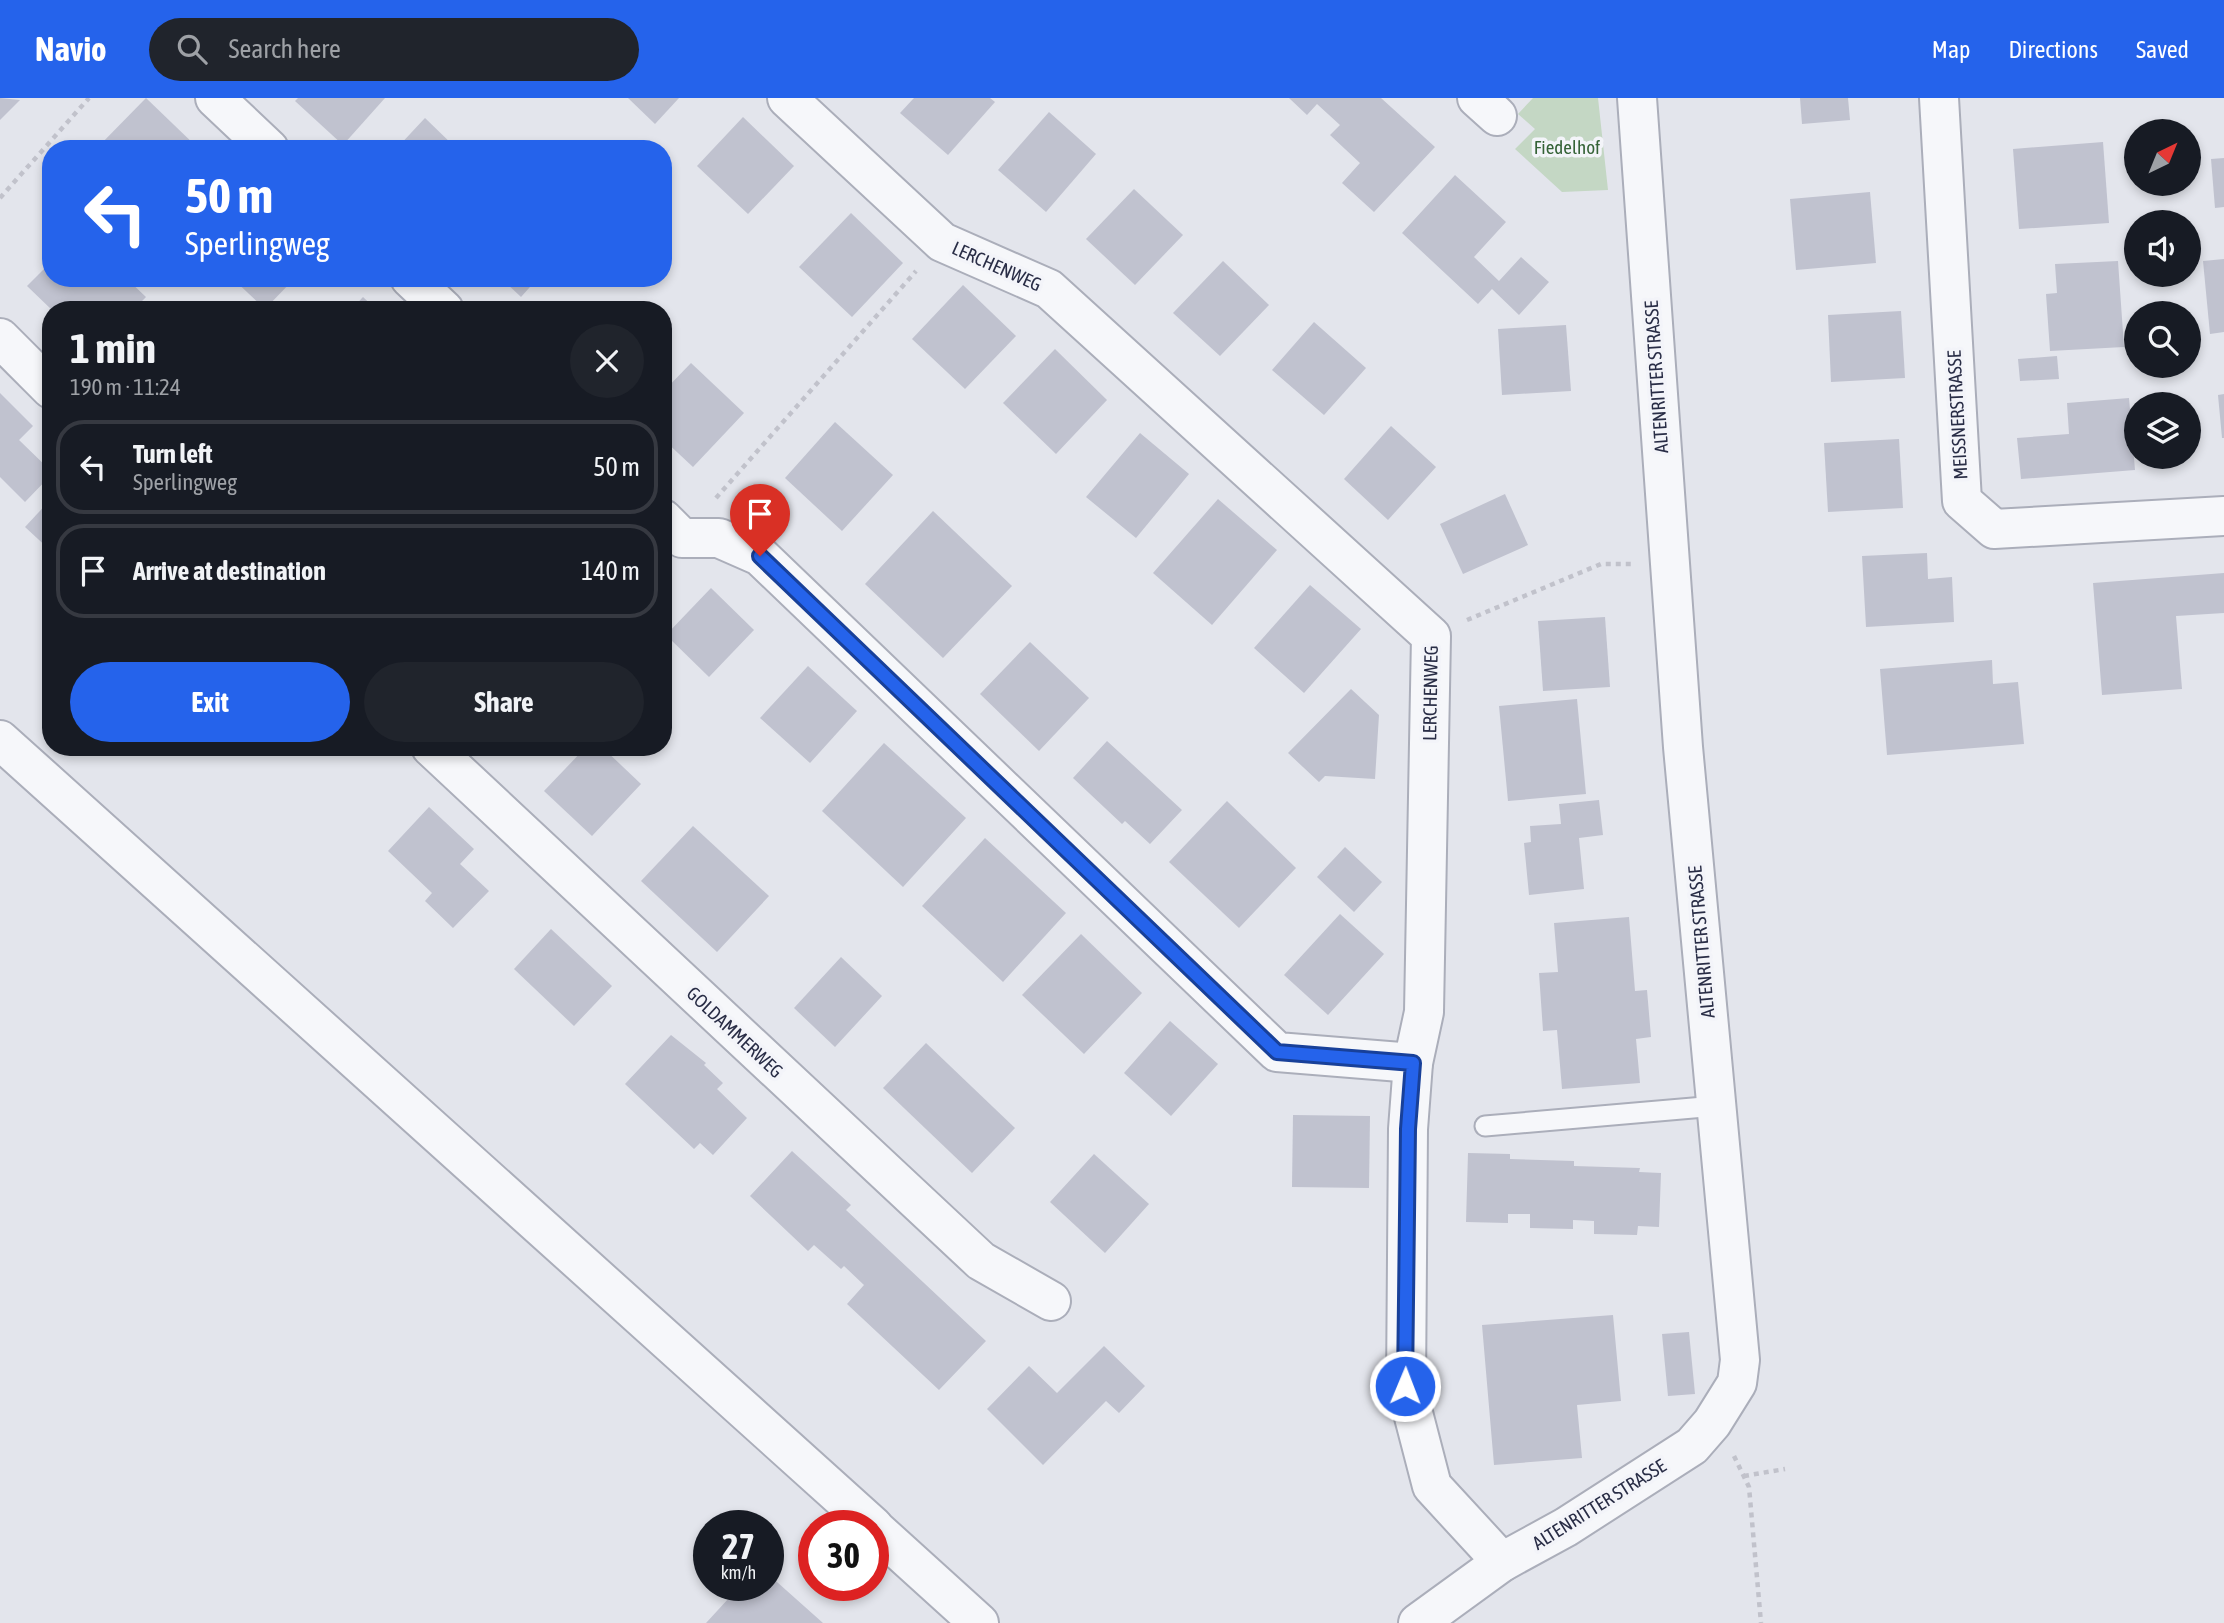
<!DOCTYPE html>
<meta charset="utf-8">
<style>
body{margin:0;font-family:"Asap Condensed",sans-serif;background:#20242c;color:#f1f3f6;height:100vh;display:flex;flex-direction:column;font-size:26px;white-space:nowrap}
*{box-sizing:border-box;margin:0}
p{font-size:23px;color:#9ea1a6}
.icon{flex:none;width:38px;height:38px;fill:none;stroke:currentColor;stroke-width:2;stroke-linecap:round;stroke-linejoin:round}
.map{position:relative;flex:1;overflow:hidden}
.drawer{position:absolute;left:42px;top:203px;width:630px;height:455px;display:flex;flex-direction:column;background:#171b24;border-radius:28px;box-shadow:0 4px 10px #0003}
.drawer>*{flex:none}
.hud{position:absolute;left:42px;top:42px;width:630px;height:147px;border-radius:28px;box-shadow:0 4px 10px #0003;background:#2563eb;color:#fff;overflow:hidden}
.needle{width:46px;rotate:43deg}
.tools{position:absolute;left:2124px;top:21px;display:grid;gap:14px}
.tools a{display:grid;place-items:center;width:77px;height:77px;border-radius:50%;background:#171b24;box-shadow:0 4px 10px #0003;font-size:35px}
.speed{position:absolute;left:693px;top:1412px;display:flex;gap:14px;font-size:35px;font-weight:700;text-align:center}
.speed>*{display:grid;place-content:center;width:91px;height:91px;border-radius:50%;background:#171b24;box-shadow:0 4px 10px #0003;line-height:1}
.speed small{font-size:18px;font-weight:400}
.speed .limit{border:10px solid #d22;background:#fff;color:#111}
.pin{position:absolute;display:grid;place-items:center;width:60px;height:60px;color:#fff;margin:-72px -30px;border-radius:50% 50% 50% 0;rotate:-45deg;box-shadow:0 0 7px #0007}
.pin .icon{rotate:45deg}
.me{position:absolute;width:77px;margin:-38px;rotate:1deg;stroke-linejoin:round;filter:drop-shadow(0 0 5px #0008)}
.turn{display:flex;align-items:center;gap:24px;height:147px;padding:0 28px;font-size:32px}
.turn .icon{width:91px;height:91px;stroke-width:2.5}
.turn b{display:block;font-size:49px;line-height:60px}
.round{display:grid;place-items:center;flex:none;width:74px;height:74px;border-radius:37px;background:#20242c}
.head{display:flex;align-items:center;justify-content:space-between;height:119px;padding:0 28px}
h1{font-size:42px;font-weight:700;line-height:52px}
.action{display:flex;gap:14px;margin-top:auto;padding:14px 28px}
.action a{flex:1;height:80px;border-radius:42px;background:#2563eb;color:#fff;font-size:28px;font-weight:700;line-height:80px;text-align:center}
.action a+a{background:#20242c;color:#f1f3f6}
ul{padding:0;list-style:none}
li{display:flex;align-items:center;gap:21px;height:94px;margin:0 14px 10px;padding:0 14px;border:4px solid #363941;border-radius:28px}
li div{flex:1}
li b{display:block;font-size:26px}
li em{font-style:normal}
header{display:flex;align-items:center;gap:42px;box-sizing:border-box;height:98px;padding:0 35px;background:#2563eb;color:#fff}
header strong{font-size:33px}
nav{display:flex;gap:38px;margin-inline-start:auto;font-size:24px}
.search{width:490px;height:63px;background:#20242c;display:flex;align-items:center;gap:18px;box-sizing:border-box;padding:0 24px;border-radius:38px;color:#9ea1a6;font-size:26px}
.map>svg:first-child{display:block}
</style>
<header>
<strong>Navio</strong>
<div class="search"><svg class="icon" aria-label="search" viewBox="0 0 24 24"><circle cx="10" cy="10" r="6"/><path d="M15 15l6 6"/></svg>Search here</div>
<nav><a>Map</a><a>Directions</a><a>Saved</a></nav>
</header>
<div class="map">
<svg width="2224" height="1525" viewBox="0 0 2224 1525">
<rect width="100%" height="100%" fill="#e3e5ec"/>
<path fill="#c4d7c4" d="M1533 0H1598L1608 92 1562 94 1515 51 1535 31 1518 16Z"/>
<g fill="#c0c2cf">
<path d="M0 0 20 2 0 22Z"/>
<path d="M146 0 199 51H96Z"/>
<path d="M298 0H385L343 47 295 3Z"/>
<path d="M628 0H679L655 26Z"/>
<path d="M914 0H990L995 4 948 57 900 15Z"/>
<path d="M1289 0H1381L1435 49 1374 114 1342 85 1360 65 1330 37 1340 27 1317 6 1307 17Z"/>
<path d="M1800 0H1848L1850 22 1802 26Z"/>
<path d="M1049 14 1096 56 1046 114 998 72Z"/>
<path d="M743 19 794 68 748 116 697 68Z"/>
<path d="M425 20 457 51H396Z"/>
<path d="M2103 44 2109 125 2019 131 2013 51Z"/>
<path d="M2224 60V109L2215 110 2211 61Z"/>
<path d="M1455 77 1506 124 1474 159 1499 183 1521 159 1549 184 1519 217 1492 191 1478 206 1402 135Z"/>
<path d="M1134 91 1183 137 1135 187 1086 141Z"/>
<path d="M1870 94 1876 165 1796 172 1790 101Z"/>
<path d="M851 115 903 165 852 219 799 169Z"/>
<path d="M2224 161V234L2210 236 2203 163Z"/>
<path d="M1223 163 1269 207 1220 258 1173 215Z"/>
<path d="M2118 163 2124 249 2050 253 2046 196 2057 195 2055 166Z"/>
<path d="M51 164V180H126L146 199 133 212H52L27 188Z"/>
<path d="M232 180H295L265 211Z"/>
<path d="M501 180H538L521 199Z"/>
<path d="M963 187 1016 238 965 291 912 241Z"/>
<path d="M363 199 377 212H351Z"/>
<path d="M1901 213 1905 280 1831 284 1828 217Z"/>
<path d="M1314 224 1366 270 1324 317 1272 272Z"/>
<path d="M1566 227 1571 293 1502 297 1498 231Z"/>
<path d="M1055 251 1107 302 1056 356 1003 305Z"/>
<path d="M2057 258 2059 281 2020 283 2018 261Z"/>
<path d="M691 265 744 315 693 369 663 341V294Z"/>
<path d="M0 295 33 328 19 342 51 373V377L25 404 0 379Z"/>
<path d="M2224 296V340H2222L2218 297Z"/>
<path d="M2129 300 2135 372 2021 381 2017 340 2069 336 2067 305Z"/>
<path d="M835 324 893 377 842 433 785 380Z"/>
<path d="M1391 328 1436 369 1388 422 1344 381Z"/>
<path d="M1140 335 1189 376 1136 440 1086 399Z"/>
<path d="M1899 341 1903 410 1828 414 1824 345Z"/>
<path d="M1505 396 1528 447 1463 476 1440 426Z"/>
<path d="M51 401V453L25 429Z"/>
<path d="M1218 401 1277 452 1212 527 1153 475Z"/>
<path d="M933 413 1012 488 943 560 865 486Z"/>
<path d="M1927 455 1928 481 1952 479 1954 524 1866 529 1862 458Z"/>
<path d="M2224 475V515L2176 518 2182 591 2102 597 2093 485Z"/>
<path d="M1310 487 1361 531 1304 595 1254 550Z"/>
<path d="M711 490 754 532 709 579 666 537Z"/>
<path d="M1605 519 1610 589 1543 593 1538 523Z"/>
<path d="M1030 544 1089 600 1039 653 980 596Z"/>
<path d="M1992 562 1993 586 2018 584 2024 646 1887 657 1880 571Z"/>
<path d="M808 568 857 613 810 665 760 620Z"/>
<path d="M1351 591 1379 617 1375 681 1325 678 1319 684 1288 655Z"/>
<path d="M1577 601 1586 696 1508 703 1499 608Z"/>
<path d="M1107 643 1182 712 1150 746 1125 723 1122 726 1073 680Z"/>
<path d="M884 645 966 720 903 789 822 713Z"/>
<path d="M586 649H602L641 686 592 738 544 693Z"/>
<path d="M1599 702 1603 737 1579 740 1584 791 1529 797 1524 745 1531 744 1530 728 1561 726 1559 706Z"/>
<path d="M1227 703 1296 770 1239 830 1169 764Z"/>
<path d="M429 709 474 751 460 766 489 793 453 830 425 803 432 795 388 753Z"/>
<path d="M693 728 769 798 717 854 641 783Z"/>
<path d="M985 740 1066 815 1003 884 922 808Z"/>
<path d="M1345 749 1382 784 1354 814 1317 779Z"/>
<path d="M1340 816 1384 856 1328 917 1284 877Z"/>
<path d="M1629 819 1635 893 1647 892 1651 939 1636 941 1640 985 1562 991 1557 932 1543 933 1539 875 1558 874 1554 825Z"/>
<path d="M551 831 612 888 574 928 514 871Z"/>
<path d="M1081 836 1142 895 1084 956 1022 897Z"/>
<path d="M841 859 882 898 835 949 794 910Z"/>
<path d="M1170 923 1218 966 1171 1018 1124 975Z"/>
<path d="M671 937 706 965 704 967 723 985 717 991 747 1020 713 1057 700 1045 694 1051 625 986Z"/>
<path d="M926 945 1015 1030 972 1075 883 990Z"/>
<path d="M1293 1017 1370 1018 1369 1090 1292 1089Z"/>
<path d="M792 1053 851 1107 846 1112 986 1243 939 1292 847 1206 864 1187 844 1168 841 1171 814 1147 808 1153 750 1098Z"/>
<path d="M1468 1055 1510 1056V1061L1574 1063V1068L1640 1070 1639 1074 1661 1075 1659 1129 1638 1128 1637 1137 1594 1136V1123L1573 1122V1131L1530 1130V1116H1508V1125L1466 1124Z"/>
<path d="M1094 1056 1149 1106 1105 1155 1050 1104Z"/>
<path d="M1613 1217 1621 1303 1577 1307 1582 1360 1494 1367 1482 1227Z"/>
<path d="M1689 1234 1695 1296 1668 1298 1662 1236Z"/>
<path d="M1104 1248 1145 1288 1119 1315 1106 1303 1043 1367 987 1311 1029 1268 1057 1295Z"/>
<path d="M768 1476 823 1525H706L740 1488H768Z"/>
</g>
<g fill="none" stroke-linecap="round" stroke-linejoin="round">
<g stroke="#abaeba" stroke-width="23">
<path id="service" d="M1485 1028 1716 1008"/>
</g>
<g stroke="#abaeba" stroke-width="42">
<g id="minor">
<path d="M215 0 269 51"/>
<path d="M787 0 942 144 1049 191 1431 538 1424 914 1413 965 1408 1031 1406 1288 1432 1388 1502 1464"/>
<path d="M1477 0 1497 18"/>
<path d="M1939 0 1962 403 1994 431 2224 418"/>
<path d="M410 180 444 212"/>
<path d="M0 240 51 291"/>
<path d="M663 421 682 440H719L760 458 1277 954 1413 965"/>
<path d="M431 649 981 1163 1051 1203"/>
<path d="M1418 1525 1502 1464 1566 1429 1692 1348 1712 1325 1737 1285 1740 1262 1683 649 1637 0"/>
</g>
</g>
<g stroke="#abaeba" stroke-width="42">
<g id="tertiary">
<path d="M0 642 873 1428"/>
<path d="M873 1429 979 1525"/>
</g>
</g>
<g stroke="#c1c2cb" stroke-width="4.5" stroke-dasharray="5 5" stroke-linecap="butt">
<path d="M0 100 89 0"/>
<path d="M716 400 916 173"/>
<path d="M1467 522 1601 466H1633"/>
<path d="M1734 1358 1749 1389 1761 1525"/>
<path d="M1744 1378 1785 1371"/>
</g>
<use href="#service" stroke="#f6f7fa" stroke-width="19"/>
<use href="#minor" stroke="#f6f7fa" stroke-width="38"/>
<use href="#tertiary" stroke="#f6f7fa" stroke-width="38"/>
</g>
<g fill="none" stroke-linecap="round" stroke-linejoin="round">
<g stroke="#184099" stroke-width="18">
<path id="route" d="M760 458 1277 954 1413 965 1408 1031 1405 1288"/>
</g>
<use href="#route" stroke="#2563eb" stroke-width="12"/>
</g>
<g text-anchor="middle" dominant-baseline="central" stroke-width="7" stroke-linejoin="round" paint-order="stroke">
<g font-size="19" fill="#356337" stroke="#f3f4f9">
<text x="1567" y="49">Fiedelhof</text>
</g>
<g font-size="19" fill="#292d46" stroke="#f3f4f9">
<text transform="translate(997 168) rotate(24)">LERCHENWEG</text>
<text transform="translate(1656 279) rotate(-94)">ALTENRITTER STRASSE</text>
<text transform="translate(1957 317) rotate(-93)">MEISSNERSTRASSE</text>
<text transform="translate(1430 595) rotate(-89)">LERCHENWEG</text>
<text transform="translate(1701 844) rotate(-95)">ALTENRITTER STRASSE</text>
<text transform="translate(735 934) rotate(43)">GOLDAMMERWEG</text>
<text transform="translate(1599 1406) rotate(-32)">ALTENRITTER STRASSE</text>
</g>
</g>
</svg>
<div class="tools">
<a><svg class="needle" viewBox="-14 -14 28 28"><path d="M0-13l5 13h-10z" fill="#e53935"/><path d="M0 13l5-13h-10z" fill="#9ea1a6"/></svg></a>
<a><svg class="icon" aria-label="sound" viewBox="0 0 24 24"><path d="M4 9h4l5-4v14l-5-4H4zM17 9q2 3 0 6"/></svg></a>
<a><svg class="icon" aria-label="search" viewBox="0 0 24 24"><circle cx="10" cy="10" r="6"/><path d="M15 15l6 6"/></svg></a>
<a><svg class="icon" aria-label="layers" viewBox="0 0 24 24"><path d="M12 4l9 5-9 5-9-5zM3 14l9 5 9-5"/></svg></a>
</div>
<div class="speed"><div>27<small>km/h</small></div><div class="limit">30</div></div>
<div class="pin" style="left:760px;top:458px;background:#d93025"><svg class="icon" aria-label="arrive" viewBox="0 0 24 24"><path d="M6 21V4h12l-3 4 3 4H6"/></svg></div>
<svg class="me" style="left:1405px;top:1288px" viewBox="-20 -20 40 40"><circle r="17" fill="#2563eb" stroke="#fff" stroke-width="3"/><path d="M0-11L8 9 0 5-8 9z" fill="#fff"/></svg>
<div class="hud">
<div class="turn"><svg class="icon" aria-label="left" viewBox="0 0 24 24"><path d="M17 20v-9H6M10 6l-5 5 5 5"/></svg><div><b>50 m</b>Sperlingweg</div></div>
</div>
<section class="drawer">
<div class="head"><div><h1>1 min</h1><p>190 m · 11:24</p></div><a class="round"><svg class="icon" aria-label="close" viewBox="0 0 24 24"><path d="M6 6l12 12M18 6L6 18"/></svg></a></div>
<ul>
<li><svg class="icon" aria-label="left" viewBox="0 0 24 24"><path d="M17 20v-9H6M10 6l-5 5 5 5"/></svg><div><b>Turn left</b><p>Sperlingweg</p></div><em>50 m</em></li>
<li><svg class="icon" aria-label="arrive" viewBox="0 0 24 24"><path d="M6 21V4h12l-3 4 3 4H6"/></svg><div><b>Arrive at destination</b></div><em>140 m</em></li>
</ul>
<div class="action"><a>Exit</a><a>Share</a></div>
</section>
</div>
